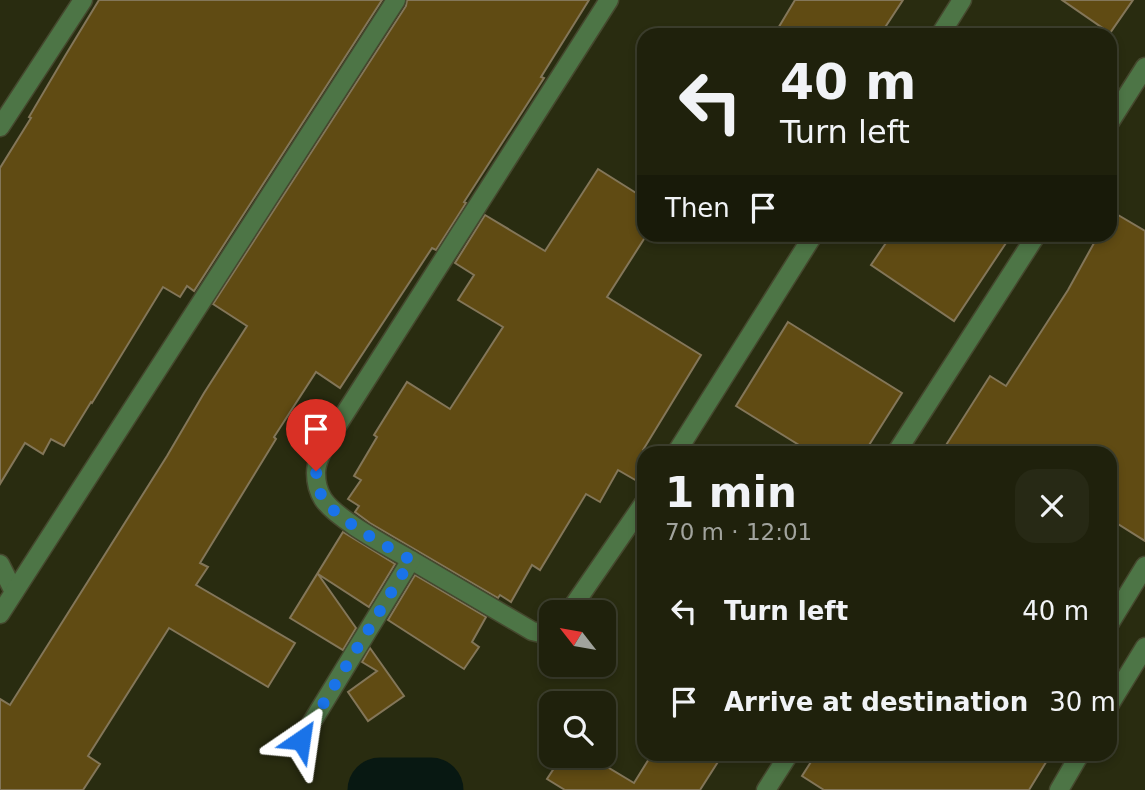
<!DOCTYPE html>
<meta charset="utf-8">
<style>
body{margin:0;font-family:"DejaVu Sans",sans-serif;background:#272915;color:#f1f3f6;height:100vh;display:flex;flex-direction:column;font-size:26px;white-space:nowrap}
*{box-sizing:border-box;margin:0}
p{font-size:23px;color:#a1a39d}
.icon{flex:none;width:38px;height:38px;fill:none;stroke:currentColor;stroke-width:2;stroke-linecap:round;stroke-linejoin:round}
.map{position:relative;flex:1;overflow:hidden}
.panel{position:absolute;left:637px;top:446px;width:480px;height:315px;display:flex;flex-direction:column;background:#1f210c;border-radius:21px;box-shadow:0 4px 10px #0003,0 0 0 2px #3c3e2d}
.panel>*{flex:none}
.guide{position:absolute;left:637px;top:28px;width:480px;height:214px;border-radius:21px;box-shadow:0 4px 10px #0003,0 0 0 2px #3c3e2d;background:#1f210c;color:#f1f3f6;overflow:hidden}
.needle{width:46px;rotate:301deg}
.fabs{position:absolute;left:539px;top:600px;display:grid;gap:14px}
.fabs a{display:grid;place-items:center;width:77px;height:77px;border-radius:14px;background:#1f210c;box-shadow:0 4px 10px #0003,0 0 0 2px #3c3e2d;font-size:35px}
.pin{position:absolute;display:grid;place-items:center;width:60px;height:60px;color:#fff;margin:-72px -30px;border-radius:50% 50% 50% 0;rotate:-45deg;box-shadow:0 0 7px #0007}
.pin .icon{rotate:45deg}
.me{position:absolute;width:77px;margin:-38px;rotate:32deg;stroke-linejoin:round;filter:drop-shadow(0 0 5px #0008)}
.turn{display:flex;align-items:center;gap:24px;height:147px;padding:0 28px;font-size:32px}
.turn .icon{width:91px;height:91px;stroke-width:2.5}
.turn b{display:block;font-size:49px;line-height:60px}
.then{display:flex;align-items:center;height:66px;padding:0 28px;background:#0003;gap:14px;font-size:26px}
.round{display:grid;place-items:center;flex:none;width:74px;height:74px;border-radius:21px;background:#272915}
.overview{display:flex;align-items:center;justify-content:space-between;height:119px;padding:0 28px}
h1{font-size:42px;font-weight:700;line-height:52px}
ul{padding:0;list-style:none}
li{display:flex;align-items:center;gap:21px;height:91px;padding:0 28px}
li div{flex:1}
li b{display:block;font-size:26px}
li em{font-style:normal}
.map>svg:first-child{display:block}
</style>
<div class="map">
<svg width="1145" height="790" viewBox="0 0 1145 790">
<rect width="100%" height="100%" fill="#292c10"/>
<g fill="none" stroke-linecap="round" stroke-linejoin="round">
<path stroke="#081812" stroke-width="65" d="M380 790H431"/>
</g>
<g fill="#604b13" stroke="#837659" stroke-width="2">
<path d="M99 0H382L194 291 187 286 180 297 163 287 92 403 91 402 64 446 51 439 43 454 25 443 0 484V168L31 118 29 117 65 56Z"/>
<path d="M407 0H589L541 77 544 78 464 202 466 203 436 250 432 248 340 388 316 372 274 437 276 439 200 563 208 567 196 585 295 643 268 687 169 628 88 756 100 764 83 790H0V699L10 705 167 456 204 393 247 326 213 304 406 6Z"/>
<path d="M795 0H903L880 35H774Z"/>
<path d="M1062 0H1133L1110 33Z"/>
<path d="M598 169 644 198V239L607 297 701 355 643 450 644 485 618 470 600 502 586 494 540 570 532 565 511 602 500 595 498 598 370 523 355 512 359 506 348 499 361 480 354 476 377 437 374 435 407 382 450 409 503 327 458 300 474 275 455 263 485 215 545 251Z"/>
<path d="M1113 212 1145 231V541L1110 519V453H941L990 376 1006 386 1068 290 1099 234H1110V217Z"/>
<path d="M892 234H1012L954 321 871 265Z"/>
<path d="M788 322 902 393 864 453H812L736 406Z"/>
<path d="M343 532 395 564 369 607 318 574 356 628 343 650 290 618Z"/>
<path d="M415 575 486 617 472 642 479 647 464 669 388 620Z"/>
<path d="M370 648 404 696 368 721 348 692 377 671 362 662Z"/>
<path d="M652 754H723L700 790H565L547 779 562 756H589L634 783Z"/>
<path d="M816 754H1051L1029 790H824L802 776Z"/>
</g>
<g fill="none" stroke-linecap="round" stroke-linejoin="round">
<g stroke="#45482e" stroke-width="21">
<g id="minor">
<path d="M940 35 962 0"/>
<path d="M1110 122 1145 67"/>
<path d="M0 127 83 0"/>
<path d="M676 453 814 234"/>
<path d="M896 453 1037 234"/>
<path d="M411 560 532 631 549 635 551 633"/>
<path d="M0 564 14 592"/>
<path d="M569 612 644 503"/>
<path d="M0 614 396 0"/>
<path d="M1110 623 1145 566"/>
<path d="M1110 704 1145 647"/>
<path d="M301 740 411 560C389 547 336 519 323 499 318 491 316 482 316 473 316 458 328 442 335 429L609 0"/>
<path d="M766 790 789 754"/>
<path d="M1059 790 1080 754"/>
</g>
</g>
<use href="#minor" stroke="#4d7546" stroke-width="18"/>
</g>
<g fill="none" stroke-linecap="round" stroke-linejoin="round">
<path stroke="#1a73e8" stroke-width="12" stroke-dasharray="0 21.6" d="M301 740 411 560C389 548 334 518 322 497 318 488 317 480 316 471"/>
</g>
</svg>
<div class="fabs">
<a><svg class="needle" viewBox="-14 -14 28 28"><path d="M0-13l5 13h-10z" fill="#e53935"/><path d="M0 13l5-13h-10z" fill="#a1a39d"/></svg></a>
<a><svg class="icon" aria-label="search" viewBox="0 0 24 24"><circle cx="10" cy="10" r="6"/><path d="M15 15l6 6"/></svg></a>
</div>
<div class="pin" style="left:316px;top:471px;background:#d93025"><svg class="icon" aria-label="arrive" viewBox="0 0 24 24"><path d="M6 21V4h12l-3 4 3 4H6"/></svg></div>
<svg class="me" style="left:301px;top:740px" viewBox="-20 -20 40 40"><path d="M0-17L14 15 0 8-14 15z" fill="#1a73e8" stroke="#fff" stroke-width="4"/></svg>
<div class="guide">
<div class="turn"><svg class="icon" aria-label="left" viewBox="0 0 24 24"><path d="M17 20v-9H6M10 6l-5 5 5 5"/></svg><div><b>40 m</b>Turn left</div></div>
<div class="then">Then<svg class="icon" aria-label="arrive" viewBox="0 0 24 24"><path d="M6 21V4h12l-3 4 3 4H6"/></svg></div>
</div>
<section class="panel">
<div class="overview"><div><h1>1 min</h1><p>70 m · 12:01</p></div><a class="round"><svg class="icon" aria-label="close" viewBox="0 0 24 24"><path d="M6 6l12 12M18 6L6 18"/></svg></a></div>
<ul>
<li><svg class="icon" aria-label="left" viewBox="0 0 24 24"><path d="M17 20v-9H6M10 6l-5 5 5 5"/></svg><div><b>Turn left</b></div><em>40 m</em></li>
<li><svg class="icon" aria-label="arrive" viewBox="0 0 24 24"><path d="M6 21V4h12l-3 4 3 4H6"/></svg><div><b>Arrive at destination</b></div><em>30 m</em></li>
</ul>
</section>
</div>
